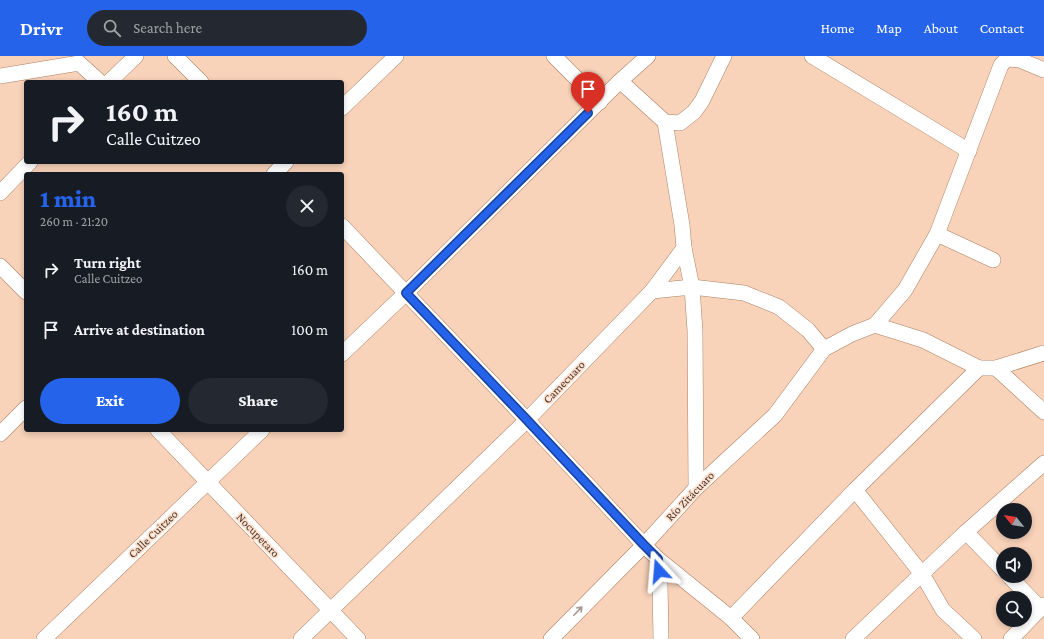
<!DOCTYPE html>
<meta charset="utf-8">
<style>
body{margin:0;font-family:"Crimson Pro",serif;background:#242831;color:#f1f3f6;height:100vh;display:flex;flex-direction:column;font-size:15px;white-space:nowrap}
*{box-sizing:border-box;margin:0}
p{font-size:13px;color:#9ea1a6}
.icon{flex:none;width:22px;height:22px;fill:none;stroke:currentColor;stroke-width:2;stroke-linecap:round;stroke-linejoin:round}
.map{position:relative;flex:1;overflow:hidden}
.drawer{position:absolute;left:24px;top:116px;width:320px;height:260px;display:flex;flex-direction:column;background:#171b24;border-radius:4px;box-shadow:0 2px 6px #0003}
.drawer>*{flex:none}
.top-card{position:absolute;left:24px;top:24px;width:320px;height:84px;border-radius:4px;box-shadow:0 2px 6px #0003;background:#171b24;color:#f1f3f6;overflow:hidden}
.needle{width:26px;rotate:300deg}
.tools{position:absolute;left:996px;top:447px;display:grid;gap:8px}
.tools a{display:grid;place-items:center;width:36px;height:36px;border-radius:50%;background:#171b24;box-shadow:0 2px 6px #0003;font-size:20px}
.pin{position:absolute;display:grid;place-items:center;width:34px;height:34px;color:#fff;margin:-41px -17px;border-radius:50% 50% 50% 0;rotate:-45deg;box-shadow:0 0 4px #0007}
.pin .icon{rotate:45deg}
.me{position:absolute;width:44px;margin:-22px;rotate:341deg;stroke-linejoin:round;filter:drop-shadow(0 0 3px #0008)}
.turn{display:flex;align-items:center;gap:14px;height:84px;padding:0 16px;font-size:18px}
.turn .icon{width:52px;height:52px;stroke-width:2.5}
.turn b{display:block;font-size:28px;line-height:34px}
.round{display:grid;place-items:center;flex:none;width:42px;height:42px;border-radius:21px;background:#242831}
.head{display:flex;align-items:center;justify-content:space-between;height:68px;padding:0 16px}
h1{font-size:24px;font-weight:800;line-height:30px;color:#2563eb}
.cta{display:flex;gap:8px;margin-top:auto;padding:8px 16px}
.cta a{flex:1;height:46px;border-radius:24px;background:#2563eb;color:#fff;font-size:16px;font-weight:800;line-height:46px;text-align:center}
.cta a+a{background:#242831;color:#f1f3f6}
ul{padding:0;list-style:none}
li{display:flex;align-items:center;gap:12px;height:60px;padding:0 16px}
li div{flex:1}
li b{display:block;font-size:15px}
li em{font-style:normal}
header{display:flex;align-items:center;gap:24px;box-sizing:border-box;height:56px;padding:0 20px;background:#2563eb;color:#fff}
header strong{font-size:19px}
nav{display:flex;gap:22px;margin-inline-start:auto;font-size:14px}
.search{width:280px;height:36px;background:#242831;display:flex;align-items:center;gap:10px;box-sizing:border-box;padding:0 14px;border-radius:22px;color:#9ea1a6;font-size:15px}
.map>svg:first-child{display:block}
</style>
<header>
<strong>Drivr</strong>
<div class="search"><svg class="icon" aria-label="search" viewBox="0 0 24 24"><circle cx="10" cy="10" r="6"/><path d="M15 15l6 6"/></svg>Search here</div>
<nav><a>Home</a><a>Map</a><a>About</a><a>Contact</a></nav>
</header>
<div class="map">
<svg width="1044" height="583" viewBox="0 0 1044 583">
<rect width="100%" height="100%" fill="#f8d2b9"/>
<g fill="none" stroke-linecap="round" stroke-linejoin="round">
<g stroke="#ac8063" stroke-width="16">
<g id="street">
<path d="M175 0 201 26"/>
<path d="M554 0 600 46"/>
<path d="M812 0 969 95"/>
<path d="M0 20 79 7 100 26"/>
<path d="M620 25 665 66 680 67 694 56 702 45 724 0"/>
<path d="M109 26 136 0"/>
<path d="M342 52 396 0"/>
<path d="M274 118 286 106"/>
<path d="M0 137 30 106"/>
<path d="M342 170 527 364 644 489 658 503 731 562 752 583"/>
<path d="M937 178 993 204"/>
<path d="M684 192 692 231 744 237 779 251 808 274 824 293"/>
<path d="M0 210 26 236"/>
<path d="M652 235 692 231 695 275 696 432"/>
<path d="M875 269 905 234 937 178 1001 9 1007 3 1020 4 1044 14"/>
<path d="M342 298 406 237 620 25 648 0"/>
<path d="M996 312 1044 356"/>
<path d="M158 374 358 583"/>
<path d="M0 378 26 352"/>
<path d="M855 434 922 518 943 554 974 583"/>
<path d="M966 476 1003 514"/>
<path d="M658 503 660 528 661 583"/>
<path d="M1009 520 1040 552"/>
<path d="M731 562 855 434 979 312H996L1044 297"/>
<path d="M44 583 262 374"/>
<path d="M301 583 527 364 652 235 684 192 682 169 665 66"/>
<path d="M551 583 644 489 696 432 775 359 824 293 852 278 875 269 923 284 979 312"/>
<path d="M853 583 966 476 1044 407"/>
<path d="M1011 583 1044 549"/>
</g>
</g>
<use href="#street" stroke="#fff" stroke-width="15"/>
</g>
<defs><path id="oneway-shaft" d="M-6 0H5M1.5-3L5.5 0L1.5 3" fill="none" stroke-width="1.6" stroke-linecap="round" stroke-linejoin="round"/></defs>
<use stroke="#a49b95" href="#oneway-shaft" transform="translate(578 555) rotate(-46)"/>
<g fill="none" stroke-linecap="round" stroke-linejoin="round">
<g stroke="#184099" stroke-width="10">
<path id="route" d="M588 57 406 237 527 364 644 489 658 503 659 515"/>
</g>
<use href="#route" stroke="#2563eb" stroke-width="7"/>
</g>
<g text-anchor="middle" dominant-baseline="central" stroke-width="3.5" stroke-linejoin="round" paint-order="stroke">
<g font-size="12" fill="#4a372b" stroke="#fee1cf">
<text transform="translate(564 326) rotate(-46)">Camecuaro</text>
<text transform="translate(690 440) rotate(-46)">Río Zitácuaro</text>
<text transform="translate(153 478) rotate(-44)">Calle Cuitzeo</text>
<text transform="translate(258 479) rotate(46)">Nocupetaro</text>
</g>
</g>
</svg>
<div class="tools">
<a><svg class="needle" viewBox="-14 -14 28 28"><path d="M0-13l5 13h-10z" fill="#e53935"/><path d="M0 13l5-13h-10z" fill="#9ea1a6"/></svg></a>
<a><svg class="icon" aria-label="sound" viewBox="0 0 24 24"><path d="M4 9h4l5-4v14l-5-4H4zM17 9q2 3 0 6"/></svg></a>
<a><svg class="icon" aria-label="search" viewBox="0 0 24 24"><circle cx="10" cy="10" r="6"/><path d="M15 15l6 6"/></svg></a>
</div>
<div class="pin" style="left:588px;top:57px;background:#d93025"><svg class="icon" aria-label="arrive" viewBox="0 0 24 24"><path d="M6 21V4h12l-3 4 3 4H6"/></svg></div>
<svg class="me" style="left:659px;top:515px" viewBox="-20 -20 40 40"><path d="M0-17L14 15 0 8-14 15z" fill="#2563eb" stroke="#fff" stroke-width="4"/></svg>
<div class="top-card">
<div class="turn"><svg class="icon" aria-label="right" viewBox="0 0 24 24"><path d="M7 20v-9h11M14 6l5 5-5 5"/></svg><div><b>160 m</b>Calle Cuitzeo</div></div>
</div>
<section class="drawer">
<div class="head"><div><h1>1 min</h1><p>260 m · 21:20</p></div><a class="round"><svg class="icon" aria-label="close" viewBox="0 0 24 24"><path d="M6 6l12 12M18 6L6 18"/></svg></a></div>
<ul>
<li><svg class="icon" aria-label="right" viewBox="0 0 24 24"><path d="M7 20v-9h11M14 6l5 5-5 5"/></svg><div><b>Turn right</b><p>Calle Cuitzeo</p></div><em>160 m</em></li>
<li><svg class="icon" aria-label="arrive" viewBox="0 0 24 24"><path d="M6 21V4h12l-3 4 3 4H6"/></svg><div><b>Arrive at destination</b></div><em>100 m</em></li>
</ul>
<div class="cta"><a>Exit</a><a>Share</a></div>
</section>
</div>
